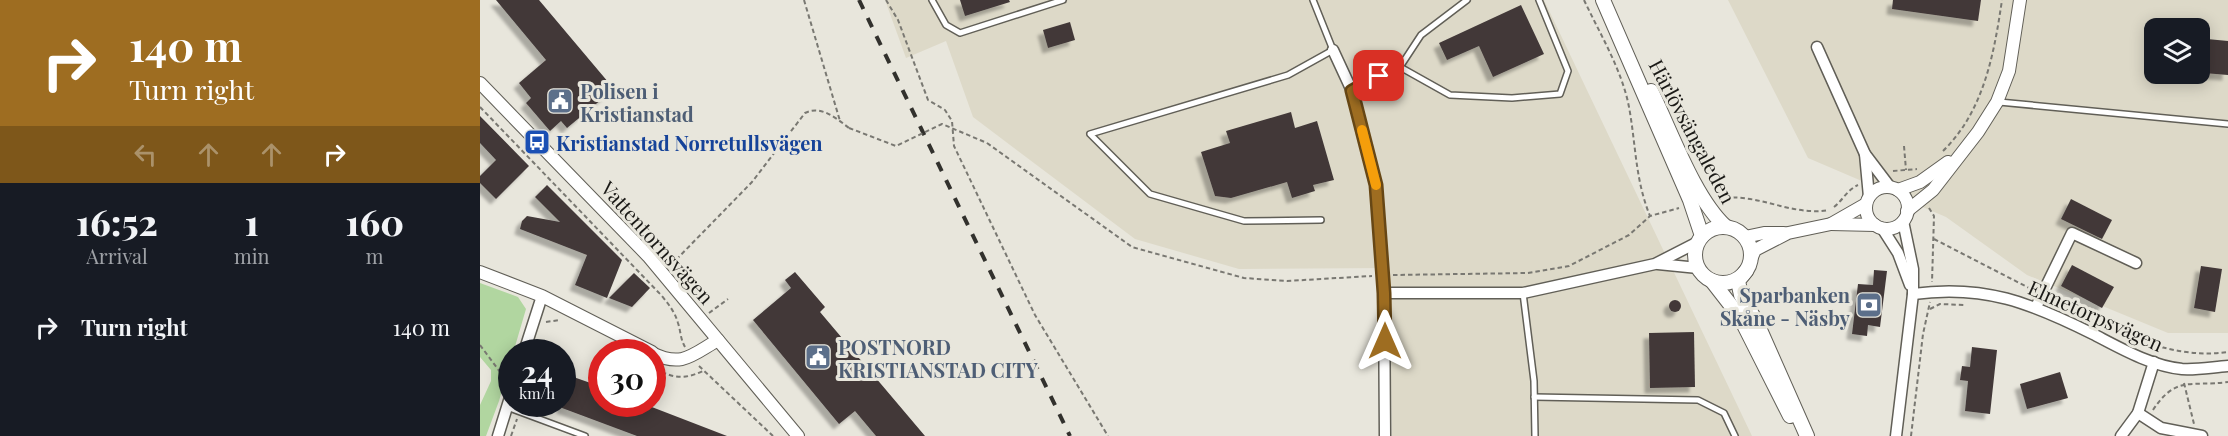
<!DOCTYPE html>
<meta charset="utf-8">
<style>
body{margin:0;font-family:"Playfair Display",serif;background:#242831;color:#f1f3f6;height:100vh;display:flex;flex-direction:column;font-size:22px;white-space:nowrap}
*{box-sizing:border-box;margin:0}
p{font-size:20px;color:#9ea1a6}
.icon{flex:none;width:33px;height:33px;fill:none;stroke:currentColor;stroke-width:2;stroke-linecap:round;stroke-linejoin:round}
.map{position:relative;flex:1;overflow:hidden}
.drawer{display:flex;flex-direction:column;background:#171b24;width:480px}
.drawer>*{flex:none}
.banner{background:#9e6d21;color:#fff;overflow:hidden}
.fabs{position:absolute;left:1664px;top:18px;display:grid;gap:12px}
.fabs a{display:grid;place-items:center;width:66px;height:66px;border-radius:12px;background:#171b24;box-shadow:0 3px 15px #0003;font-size:30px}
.speed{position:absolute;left:18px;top:339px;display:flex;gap:12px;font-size:30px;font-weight:700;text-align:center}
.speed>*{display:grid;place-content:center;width:78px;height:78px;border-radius:50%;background:#171b24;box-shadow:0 3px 15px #0003;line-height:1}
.speed small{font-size:15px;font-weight:400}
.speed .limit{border:9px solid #d22;background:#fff;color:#111}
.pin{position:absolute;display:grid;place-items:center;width:51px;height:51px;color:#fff;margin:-26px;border-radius:12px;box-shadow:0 3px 9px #0006}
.me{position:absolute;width:66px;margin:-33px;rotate:0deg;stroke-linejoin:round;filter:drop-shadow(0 0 4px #0008)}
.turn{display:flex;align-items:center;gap:21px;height:126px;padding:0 30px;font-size:27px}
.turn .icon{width:78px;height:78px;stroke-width:2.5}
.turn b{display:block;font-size:42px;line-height:51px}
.lanes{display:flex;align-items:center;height:57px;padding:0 30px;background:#0003;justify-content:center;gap:30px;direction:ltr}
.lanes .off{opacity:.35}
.eta{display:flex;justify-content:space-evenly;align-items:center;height:102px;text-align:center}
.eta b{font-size:36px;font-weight:800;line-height:42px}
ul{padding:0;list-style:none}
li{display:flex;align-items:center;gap:18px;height:84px;padding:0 30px}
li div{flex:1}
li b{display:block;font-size:22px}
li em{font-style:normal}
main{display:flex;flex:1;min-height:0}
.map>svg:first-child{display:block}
</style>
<main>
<section class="drawer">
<div class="banner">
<div class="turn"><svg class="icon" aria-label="right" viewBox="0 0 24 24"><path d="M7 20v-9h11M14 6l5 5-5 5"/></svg><div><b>140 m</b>Turn right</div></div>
<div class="lanes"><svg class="icon off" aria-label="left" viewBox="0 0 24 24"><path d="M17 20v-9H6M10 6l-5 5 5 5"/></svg><svg class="icon off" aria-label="ahead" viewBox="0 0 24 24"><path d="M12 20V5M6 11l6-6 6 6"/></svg><svg class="icon off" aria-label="ahead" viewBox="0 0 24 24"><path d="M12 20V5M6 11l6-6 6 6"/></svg><svg class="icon" aria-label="right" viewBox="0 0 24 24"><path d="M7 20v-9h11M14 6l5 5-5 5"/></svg></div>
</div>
<div class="eta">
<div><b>16:52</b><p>Arrival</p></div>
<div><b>1</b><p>min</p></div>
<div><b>160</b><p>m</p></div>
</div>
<ul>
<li><svg class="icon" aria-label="right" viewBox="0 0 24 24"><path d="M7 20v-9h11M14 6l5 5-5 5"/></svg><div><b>Turn right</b></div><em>140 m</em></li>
</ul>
</section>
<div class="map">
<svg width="1748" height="436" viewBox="0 0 1748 436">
<defs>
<filter id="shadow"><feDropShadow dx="-5.5" dy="5.5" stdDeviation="1.5" flood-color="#0004"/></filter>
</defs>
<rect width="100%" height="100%" fill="#e8e6dc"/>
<g fill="#ddd9c8" fill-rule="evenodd">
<path d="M405 0H1064L1272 436H912L909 268 759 269 655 239 493 117 466 41 426 58Z"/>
<path d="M1248 0H1748V333H1688L1547 275 1466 217 1328 158ZM1674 28H1719V74H1674Z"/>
</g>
<path fill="#b1d6a0" d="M0 283 38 297 46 309 19 401 6 436H0V405L11 381V370L0 357Z"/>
<g fill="#423939" filter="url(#shadow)">
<path d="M16 0H59L134 89 87 128 81 121 70 131 46 103 51 98 39 83 66 60Z"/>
<path d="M480 0H529L530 2 485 16Z"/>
<path d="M1413 0H1501L1498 21 1412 9Z"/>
<path d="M1041 5 1064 54 1013 77 999 46 967 60 959 43Z"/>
<path d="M590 22 595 40 568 48 563 30Z"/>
<path d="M1727 39 1748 41V75L1724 73Z"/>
<path d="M811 112 815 128 837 121 854 180 833 185 835 191 812 198 807 182 751 198 735 196 721 152 750 143 746 131Z"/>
<path d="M0 116 49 166 16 199 0 183V176L16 160 0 143Z"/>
<path d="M67 185 142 260 127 298 95 285 107 255 40 229 42 221 47 216 80 222 55 197Z"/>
<path d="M1591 199 1632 220 1622 239 1581 219Z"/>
<path d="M1592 265 1634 287 1622 308 1581 286Z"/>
<path d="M1721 266 1742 269 1735 312 1714 308Z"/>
<path d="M1394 270 1407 271 1400 327 1388 325 1387 336 1372 334 1378 284 1393 285Z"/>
<path d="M315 272 345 307 340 312 445 436H396L375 411 359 424 273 320 311 288 305 280Z"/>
<path d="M154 273 170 288 152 307 129 298Z"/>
<circle cx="1195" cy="306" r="6"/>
<path d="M1214 332 1215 387 1170 388 1169 333Z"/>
<path d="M1492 347 1517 350 1510 414 1485 411 1488 381 1480 380 1482 366 1490 367Z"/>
<path d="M1580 372 1588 398 1547 409 1540 384Z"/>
<path d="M82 373 122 387V404H164L247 436H157L82 408Z"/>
</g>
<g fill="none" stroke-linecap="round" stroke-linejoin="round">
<g stroke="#615f57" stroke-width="8">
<g id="service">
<path d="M452 0 466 25 480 33 583 0"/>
<path d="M833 0 853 50 808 75 610 134 670 194 764 221 841 220"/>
<path d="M920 67 970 95 1032 98 1080 94 1088 71 1059 0"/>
<path d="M872 91 920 67 941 35 987 0"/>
<path d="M1519 102 1748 124"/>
<path d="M1043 293 1054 381 1055 436"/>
<path d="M1054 397 1218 400 1244 413 1255 436"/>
<path d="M27 407 105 436"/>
</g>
</g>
<g stroke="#615f57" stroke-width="13">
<g id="minor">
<path d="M1337 47 1385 154 1410 187"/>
<path d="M853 50 872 91 896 185 904 293H1043L1175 264 1218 242"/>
<path d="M1385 154 1389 197"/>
<path d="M1402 228 1418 253 1430 285"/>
<path d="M1178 264 1218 268"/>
<path d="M904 293 905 436"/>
<path d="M1433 294C1504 284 1551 303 1613 334 1640 348 1671 366 1702 369 1717 370 1733 367 1748 366"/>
<path d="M1556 307 1592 233 1656 263"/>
<path d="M44 352 62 296"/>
<path d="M1658 413 1681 428 1722 436"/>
<path d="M18 436 32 391"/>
<path d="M1416 436 1433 294V269L1423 221"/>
<path d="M1641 436 1658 413 1674 362"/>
</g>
</g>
<g stroke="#615f57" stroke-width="14">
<g id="tertiary">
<path d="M0 83 168 256 318 436"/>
<circle cx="1407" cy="208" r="21"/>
<path d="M1418 190 1440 182 1468 162"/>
<path d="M1427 211 1453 190 1498 132 1517 102 1529 71 1540 0"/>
<path d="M1351 224 1395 225"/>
<path d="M1265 237 1284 233H1304"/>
<path d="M1269 264 1275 250 1308 233 1351 224 1386 204"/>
<path d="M0 272 62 296 172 352"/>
<path d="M172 353C202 368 212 355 238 340"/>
</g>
</g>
<g stroke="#615f57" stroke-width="16">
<g id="secondary">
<path d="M1123 0 1210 200 1222 236"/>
<path d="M1171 91C1191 131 1214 198 1246 227"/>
<circle cx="1243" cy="255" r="28"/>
<path d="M1266 271 1258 281 1261 295 1277 323 1327 436"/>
<path d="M1232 281 1260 317 1310 416"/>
</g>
</g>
<g stroke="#797872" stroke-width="2" stroke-dasharray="4.5 3" stroke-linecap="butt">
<path d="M324 0 360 121"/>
<path d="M406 0 418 20 448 100 465 110 472 121 474 146 555 315 628 436"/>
<path d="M1104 0C1120 34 1142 70 1149 107 1156 145 1155 179 1170 216"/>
<path d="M0 107 182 296C189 305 195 312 198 323 201 332 200 338 205 347"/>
<path d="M507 143 652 247 764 278 807 281 892 276"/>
<path d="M1424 146 1426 170"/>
<path d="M1463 151C1504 111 1514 54 1522 0"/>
<path d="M1413 171 1437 169"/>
<path d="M1238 199C1275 191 1311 217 1349 210"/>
<path d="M1354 207C1363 200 1367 190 1378 185"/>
<path d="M1449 208 1454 216 1452 282"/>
<path d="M1454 239 1551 289"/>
<path d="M191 265 272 182 325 113C341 105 356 118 369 128"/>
<path d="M913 275 1048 273 1089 266 1149 235 1170 216 1199 208"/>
<path d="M1572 300C1626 326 1685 361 1748 352"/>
<path d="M1450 309 1460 304 1484 305"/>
<path d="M229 313 248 299"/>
<path d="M66 322 80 320"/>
<path d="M0 345 26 380"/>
<path d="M133 347 144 352"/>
<path d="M219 366 293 436"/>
<path d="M175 369C194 378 203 380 223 371"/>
<path d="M1704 383 1714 424"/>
<path d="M1673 410C1696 375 1711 387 1748 382"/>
<path d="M31 436 37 419"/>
<path d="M1431 436 1443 334 1450 302"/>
</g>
<use href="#service" stroke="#fff" stroke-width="5"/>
<use href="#minor" stroke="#fff" stroke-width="10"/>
<use href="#tertiary" stroke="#fff" stroke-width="12"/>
<use href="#secondary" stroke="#fff" stroke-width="14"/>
<path stroke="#32312d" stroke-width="4" stroke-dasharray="10 10" stroke-linecap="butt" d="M379 0 590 436"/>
<path stroke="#797872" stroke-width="2" stroke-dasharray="4.5 3" stroke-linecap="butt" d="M369 128 416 146 462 124 507 143"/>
</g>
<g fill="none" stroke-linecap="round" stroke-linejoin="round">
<g stroke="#674715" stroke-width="15">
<path id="route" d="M899 76 872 91 896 185 904 293 905 341"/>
</g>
<use href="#route" stroke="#9e6d21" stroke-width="10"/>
<path stroke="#f59e0b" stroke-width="10" d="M882 130 896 185"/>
</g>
<defs>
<g id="civic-square" transform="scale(1.35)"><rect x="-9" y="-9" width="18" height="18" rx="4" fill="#5c6f8a" stroke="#e8e6dc"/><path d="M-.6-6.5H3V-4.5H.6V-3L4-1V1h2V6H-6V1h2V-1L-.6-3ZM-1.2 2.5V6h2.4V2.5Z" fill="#fff"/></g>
<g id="bus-square" transform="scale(1.35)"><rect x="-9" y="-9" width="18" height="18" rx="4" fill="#1a4fb4" stroke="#e8e6dc"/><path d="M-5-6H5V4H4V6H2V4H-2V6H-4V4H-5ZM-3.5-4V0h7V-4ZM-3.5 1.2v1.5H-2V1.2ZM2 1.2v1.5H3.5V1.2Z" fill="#fff"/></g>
<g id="bank-square" transform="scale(1.35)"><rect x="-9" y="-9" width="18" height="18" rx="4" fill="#5c6f8a" stroke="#e8e6dc"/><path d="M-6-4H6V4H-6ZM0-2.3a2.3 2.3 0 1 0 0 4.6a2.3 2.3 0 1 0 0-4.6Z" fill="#fff"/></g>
</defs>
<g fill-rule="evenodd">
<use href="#civic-square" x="80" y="101"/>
<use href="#bus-square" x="57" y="142"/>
<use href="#bank-square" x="1389" y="305"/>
<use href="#civic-square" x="338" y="357"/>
</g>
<g text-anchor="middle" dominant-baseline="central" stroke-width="6" stroke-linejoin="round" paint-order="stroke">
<g font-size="20" font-weight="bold" fill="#4e5e75" stroke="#e8e6dc" text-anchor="start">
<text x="100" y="90">Polisen i<tspan x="100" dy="23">Kristianstad</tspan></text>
<text x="1370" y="294" text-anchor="end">Sparbanken<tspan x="1370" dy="23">Skåne - Näsby</tspan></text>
<text x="358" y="346">POSTNORD<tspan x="358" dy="23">KRISTIANSTAD CITY</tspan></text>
</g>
<g font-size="20" fill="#1a1916" stroke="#e8e6dc">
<text transform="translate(1213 131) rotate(62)">Härlövsängaleden</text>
<text transform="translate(178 242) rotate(48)">Vattentornsvägen</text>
<text transform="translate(1616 315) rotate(24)">Elmetorpsvägen</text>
</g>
<g font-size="20" font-weight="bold" fill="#164399" stroke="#e8e6dc" text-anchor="start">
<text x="76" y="142">Kristianstad Norretullsvägen</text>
</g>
</g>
</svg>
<div class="fabs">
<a><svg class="icon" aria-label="layers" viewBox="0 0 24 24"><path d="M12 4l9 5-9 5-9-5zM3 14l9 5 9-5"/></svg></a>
</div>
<div class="speed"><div>24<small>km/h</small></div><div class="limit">30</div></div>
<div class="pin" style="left:899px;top:76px;background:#d93025"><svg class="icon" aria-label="arrive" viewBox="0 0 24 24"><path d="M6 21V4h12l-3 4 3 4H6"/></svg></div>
<svg class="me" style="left:905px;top:341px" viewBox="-20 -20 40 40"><path d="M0-17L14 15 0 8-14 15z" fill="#9e6d21" stroke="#fff" stroke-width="4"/></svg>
</div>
</main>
